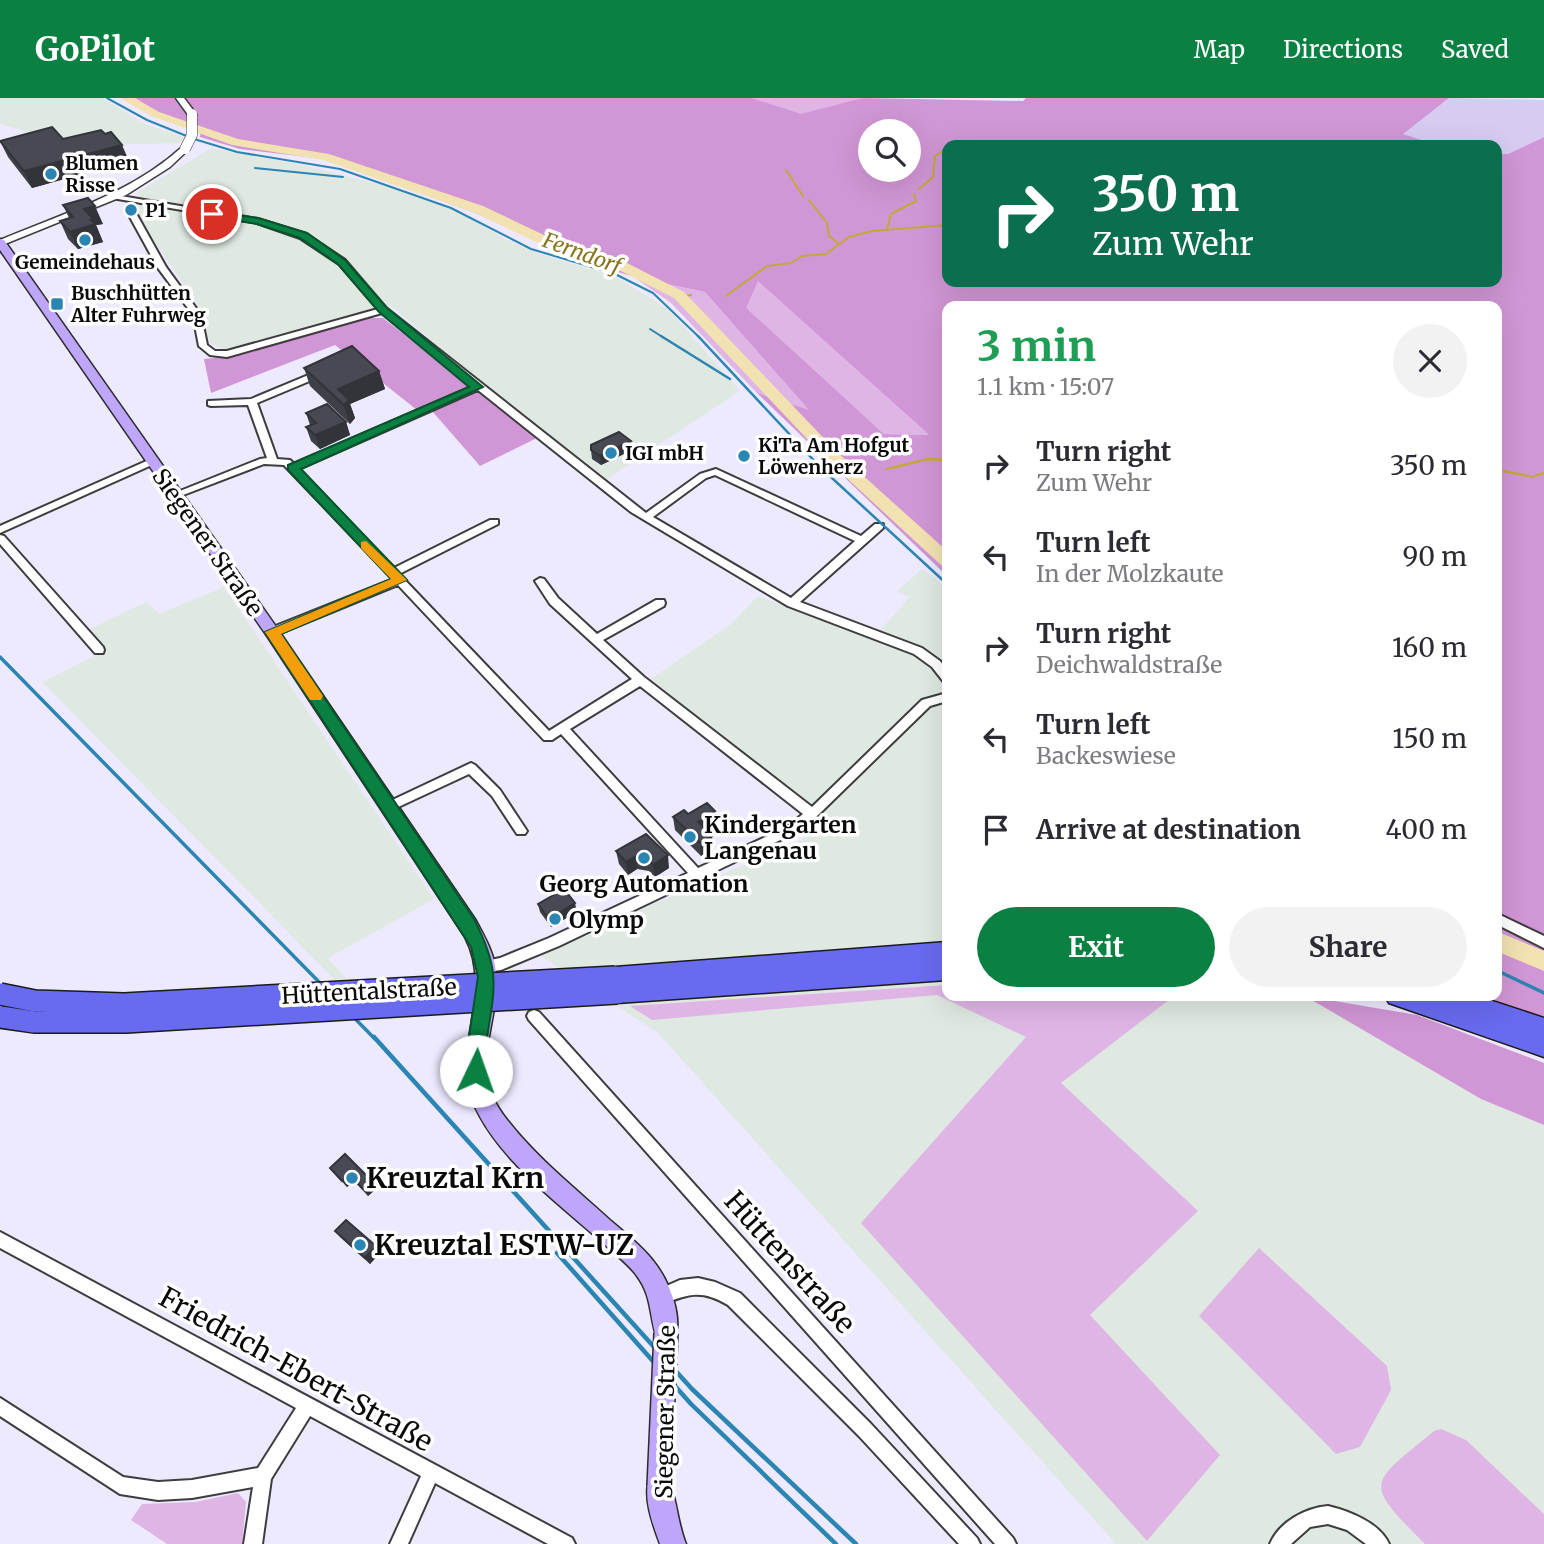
<!DOCTYPE html>
<meta charset="utf-8">
<style>
body{margin:0;font-family:Merriweather,serif;background:#f2f2f3;color:#2b2b33;height:100vh;display:flex;flex-direction:column;font-size:26px;white-space:nowrap}
*{box-sizing:border-box;margin:0}
p{font-size:23px;color:#7c7c81}
.icon{flex:none;width:38px;height:38px;fill:none;stroke:currentColor;stroke-width:2;stroke-linecap:round;stroke-linejoin:round}
.map{position:relative;flex:1;overflow:hidden}
.sheet{position:absolute;left:942px;top:203px;width:560px;height:700px;display:flex;flex-direction:column;background:#fff;border-radius:14px;box-shadow:0 7px 28px #0002}
.sheet>*{flex:none}
.hud{position:absolute;left:942px;top:42px;width:560px;height:147px;border-radius:14px;box-shadow:0 7px 28px #0002;background:#0b6e4f;color:#fff;overflow:hidden}
.controls{position:absolute;left:858px;top:21px;display:grid;gap:14px}
.controls a{display:grid;place-items:center;width:63px;height:63px;border-radius:50%;background:#fff;box-shadow:0 7px 28px #0002;font-size:35px}
.pin{position:absolute;display:grid;place-items:center;width:60px;height:60px;color:#fff;margin:-30px;border:4px solid #fff;border-radius:50%;box-shadow:0 2px 7px #0007}
.me{position:absolute;width:77px;margin:-38px;rotate:3deg;stroke-linejoin:round;filter:drop-shadow(0 0 5px #0008)}
.turn{display:flex;align-items:center;gap:24px;height:147px;padding:0 35px;font-size:32px}
.turn .icon{width:91px;height:91px;stroke-width:2.5}
.turn b{display:block;font-size:49px;line-height:60px}
.round{display:grid;place-items:center;flex:none;width:74px;height:74px;border-radius:37px;background:#f2f2f3}
.headline{display:flex;align-items:center;justify-content:space-between;height:119px;padding:0 35px}
h1{font-size:42px;font-weight:700;line-height:52px;color:#1e9e55}
.action{display:flex;gap:14px;margin-top:auto;padding:14px 35px}
.action a{flex:1;height:80px;border-radius:42px;background:#0b8043;color:#fff;font-size:28px;font-weight:700;line-height:80px;text-align:center}
.action a+a{background:#f2f2f3;color:#2b2b33}
ul{padding:0;list-style:none}
li{display:flex;align-items:center;gap:21px;height:91px;padding:0 35px}
li div{flex:1}
li b{display:block;font-size:26px}
li em{font-style:normal}
header{display:flex;align-items:center;gap:42px;box-sizing:border-box;height:98px;padding:0 35px;background:#0b8043;color:#fff}
header strong{font-size:33px}
nav{display:flex;gap:38px;margin-inline-start:auto;font-size:24px}
.map>svg:first-child{display:block}
</style>
<header>
<strong>GoPilot</strong>
<nav><a>Map</a><a>Directions</a><a>Saved</a></nav>
</header>
<div class="map">
<svg width="1544" height="1446" viewBox="0 0 1544 1446">
<rect width="100%" height="100%" fill="#ede9fe"/>
<g fill="#dfe9e1">
<path d="M0 0H102L145 26 186 40 183 45 96 47 46 39 0 26Z"/>
<path d="M212 50 307 68 405 93 463 116 505 141 539 156 613 177 668 211 740 293 604 383 544 337 390 207 228 253 209 245 204 216 139 121 138 94Z"/>
<path d="M922 471 947 490V898H1306L1481 1001 1544 1027V1446H1116L658 935 538 856 803 741 809 712 651 581 731 526 758 498 872 541 910 499 897 493Z"/>
<path d="M224 489 434 801 328 860 346 880 338 885 42 584 107 552 88 532 146 504 159 516Z"/>
</g>
<path fill="#d7cbf2" d="M1449 0 1544 2V39L1508 56H1496V47H1437L1402 36Z"/>
<g fill="#dfb5e6">
<path d="M752 0H862L801 17Z"/>
<path d="M634 179 705 194 810 313 757 295 671 205Z"/>
<path d="M758 182 929 337 884 336 745 210Z"/>
<path d="M947 887V898H1174L1061 985 1198 1113 1090 1217 1220 1357 1147 1443 861 1125 1026 939 937 897 652 922 630 908Z"/>
<path d="M1259 1150 1387 1268 1391 1292 1360 1349 1336 1356 1199 1218Z"/>
<path d="M1441 1331 1466 1342 1544 1416V1446H1425C1362 1383 1369 1387 1434 1333Z"/>
<path d="M238 1395 246 1404 242 1446H167L131 1422 142 1406 195 1404Z"/>
</g>
<g fill="#d196d5" fill-rule="evenodd">
<path d="M135 0H752L801 16 862 0 1023 3 1026 0H1449L1403 36 1437 47H947V184H1496V56H1508L1544 39V922L1484 898H1496V208H947V478L757 295 809 312 705 194 634 179 574 160 473 114 324 61 240 51 200 39 201 30 158 14ZM870 33H908V72H870ZM758 183 928 336V337L884 336 746 210Z"/>
<path d="M367 220H383L537 340 480 368 432 313 422 316 335 247 211 295 204 261 233 258Z"/>
<path d="M1305 898 1417 917 1544 965V1027L1481 1001Z"/>
</g>
<g fill="none" stroke-linecap="round" stroke-linejoin="round">
<g stroke="#c5a73b" stroke-width="2">
<path d="M786 72 803 98"/>
<path d="M919 91 933 79 935 58 947 50"/>
<path d="M809 102 827 125 829 138 838 145"/>
<path d="M887 132 891 116 916 103 914 96"/>
<path d="M726 198 767 168 791 165 802 158 826 156 849 139 872 133 947 127"/>
<path d="M680 199 691 197"/>
</g>
<g stroke="#c5a73b" stroke-width="2.5">
<path d="M887 371 928 361 947 362"/>
<path d="M1499 372 1532 379 1544 375"/>
<path d="M857 381 864 379"/>
</g>
<g fill="#f2e2b1" fill-rule="evenodd">
<path d="M120 0H134L159 14 238 41 329 56 483 108 565 147 617 160 684 194 838 355 947 453V469L941 467 826 361 674 200 607 166 555 153 473 114 323 62 232 47 151 18Z"/>
<path d="M1496 833 1544 853V873L1496 853Z"/>
</g>
<g stroke="#3d3d3d" stroke-width="4">
<g id="minor">
<path d="M109 96 258 121 306 136 345 162 386 210 646 415 700 376 716 371 861 438 875 426H883V430L800 504 922 550 940 563 947 572V584L943 583 932 569 914 556 788 508 631 414 478 292 299 371 394 470 490 422H498V426L399 476 549 633 632 581 550 506 535 483 540 480 544 481 558 500 597 536 656 502H664L665 505 664 508 603 542 644 579 812 709 922 602 947 595V603L930 608 816 719 793 736 559 848 501 872 486 874 481 872 479 868 481 864 500 860 549 840 688 775 561 636 552 642H544L398 487 276 537H268L267 534 268 531 393 481 284 367 264 366 178 399H172L170 397 260 361 267 360 248 307 211 308 208 307V303L251 301 318 273H324V277L257 305 277 361 290 362 294 366 473 288 382 215 227 259 210 257 199 248 193 217 158 170 130 119 131 117H137L166 169 201 217 207 247 215 253H227L378 211 339 166 300 140 257 125 112 100 108 98ZM715 377 855 443 791 500 653 419 706 380ZM640 588 803 716 785 730 698 770 570 631Z"/>
<path d="M151 361 156 364 154 366 0 435V428Z"/>
<path d="M0 437 4 438 103 549 104 552 103 555H95L0 446Z"/>
<path d="M471 665 475 667 500 692 525 730 527 733 525 736H517L492 698 469 676 394 711H386L384 708 386 705Z"/>
<path d="M1496 815 1544 838V850L1496 826Z"/>
<path d="M534 912 539 914 1013 1440 1016 1446H995L529 922 527 918 529 914Z"/>
<path d="M0 1134 572 1440 575 1446H548L435 1385 408 1446H390L421 1378 310 1318 271 1381 262 1446H244L253 1389 192 1400 158 1402 120 1396 0 1318V1300L123 1379 158 1384 192 1382 258 1370 296 1310 0 1150Z"/>
<path d="M698 1180 715 1184 740 1195 871 1326 977 1440 980 1446H959L859 1338 728 1207C701 1191 688 1196 661 1207L655 1205 653 1199 655 1193 680 1182Z"/>
<path d="M1328 1408C1349 1413 1380 1425 1389 1446H1366L1347 1432 1328 1426 1310 1429 1291 1446H1270C1279 1424 1305 1410 1328 1408Z"/>
</g>
</g>
<g stroke="#3d3d3d" stroke-width="3">
<g id="tertiary">
<path d="M176 0H184L196 16 195 18H189Z"/>
<path d="M182 49 189 51 170 69 126 97 0 148V142C64 115 130 96 182 49Z"/>
</g>
</g>
<g stroke="#2c2c2c" stroke-width="3">
<g id="secondary">
<path d="M0 141 4 142 277 530 475 821C484 838 495 856 496 876 499 934 465 970 508 1023 538 1061 576 1091 611 1123 626 1136 642 1148 654 1164 669 1183 684 1219 674 1243L666 1247 658 1243C649 1221 653 1199 637 1178 628 1165 614 1156 603 1145 553 1100 480 1049 465 980 465 932 489 884 465 839L267 538 0 152Z"/>
<path d="M659 1376 668 1379C677 1401 677 1424 686 1446H660C653 1427 642 1398 650 1379Z"/>
</g>
</g>
<g stroke="#1b1b1b" stroke-width="3">
<g id="trunk">
<path d="M947 844V882L617 905 609 902 605 895 610 887 603 879 607 872 615 869Z"/>
<path d="M1385 898H1427L1437 901 1435 898H1477L1544 920V959L1389 905Z"/>
</g>
</g>
<use href="#minor" fill="#fff" fill-rule="evenodd"/>
<use href="#tertiary" fill="#fff" fill-rule="evenodd"/>
<use href="#secondary" fill="#bea7fb" fill-rule="evenodd"/>
<use href="#trunk" fill="#686aef" fill-rule="evenodd"/>
<g stroke="#2b85b2" stroke-width="2">
<path d="M107 0 147 22 194 41 237 54 340 71 451 110 531 151 615 176 653 195 700 240"/>
<path d="M255 70 343 79"/>
<path d="M650 231 664 240"/>
</g>
<g stroke="#2b85b2" stroke-width="2.5">
<path d="M661 238 730 281"/>
<path d="M698 238 820 369 947 486"/>
</g>
<g stroke="#2b85b2" stroke-width="3.5">
<path d="M0 559 375 941"/>
<path d="M1496 872 1544 895"/>
</g>
<g stroke="#2b85b2" stroke-width="4.5">
<path d="M374 939 692 1291 856 1446"/>
<path d="M557 1155 691 1306 836 1446"/>
</g>
<g stroke="#3d3d3d" stroke-width="11" stroke-linecap="butt">
<path id="tertiary-bridge" d="M185 51 192 37V16"/>
</g>
<g stroke="#2c2c2c" stroke-width="26" stroke-linecap="butt">
<path id="secondary-bridge" d="M659 1388 666 1235"/>
</g>
<g stroke="#1b1b1b" stroke-width="24" stroke-linecap="butt">
<g id="trunk-bridge">
<path d="M0 896 35 903 124 906 615 879"/>
<path d="M0 919 34 924H126L617 895"/>
</g>
</g>
<use href="#tertiary-bridge" stroke="#fff" stroke-width="10"/>
<use href="#secondary-bridge" stroke="#bea7fb" stroke-width="23"/>
<use href="#trunk-bridge" stroke="#686aef" stroke-width="21"/>
</g>
<g fill="#3d4047">
<path d="M105 36 129 63 32 90 8 59 0 43 63 41Z"/>
<path d="M63 107 103 126 96 127 103 144 78 151 68 141 60 123 69 120Z"/>
<path d="M304 270 379 273 385 291 350 306 355 320 350 326 310 288Z"/>
<path d="M306 315 346 324 350 337 320 351 311 343 306 329 310 327Z"/>
<path d="M631 343 632 352 601 367 592 361 591 352Z"/>
<path d="M715 713 716 726 706 732 712 738 713 751 701 758 675 732 673 719Z"/>
<path d="M646 736 669 770 655 779 649 773 637 771 628 777 619 766 616 753Z"/>
<path d="M538 806 577 814 551 829 540 814Z"/>
<path d="M330 1070 372 1083 377 1090 368 1098 354 1083 347 1089Z"/>
<path d="M335 1133 381 1154 370 1166 340 1139Z"/>
</g>
<g fill="#323439">
<path d="M122 47 129 63 32 90 24 73Z"/>
<path d="M95 108 103 126 96 127 103 144 78 151 70 134 84 111Z"/>
<path d="M379 273 385 291 350 306 355 320 350 326 338 291Z"/>
<path d="M346 324 350 337 320 351 315 337Z"/>
<path d="M631 343 632 352 601 367 600 358Z"/>
<path d="M715 713 716 726 699 736 698 724Z"/>
<path d="M712 738 713 751 701 758 700 745Z"/>
<path d="M668 757 669 770 655 779 653 767Z"/>
<path d="M636 758 637 771 628 777 626 764Z"/>
<path d="M575 805 577 814 551 829 549 821Z"/>
<path d="M349 1076 354 1083 347 1089 342 1083Z"/>
<path d="M372 1083 377 1090 368 1098 363 1091Z"/>
<path d="M376 1148 381 1154 370 1166 365 1160Z"/>
</g>
<g fill="#474a52" stroke="#323439" stroke-width="2">
<path d="M52 29 63 41 101 32 105 36 111 34 122 47 24 73 0 43Z"/>
<path d="M88 100 95 108 84 111 94 122H91L95 126 70 134 60 123 73 119 63 107Z"/>
<path d="M352 248 379 273 338 291 349 302 344 307 304 270Z"/>
<path d="M327 306 346 324 315 337 306 329 316 325 306 315Z"/>
<path d="M619 334 631 343 600 358 591 352V347Z"/>
<path d="M707 705 715 713 698 724 712 738 700 745 673 719 684 712 688 716Z"/>
<path d="M646 736 668 757 653 767 648 760 636 758 626 764 616 753Z"/>
<path d="M564 791 575 805 549 821 538 806Z"/>
<path d="M345 1056 372 1083 363 1091 349 1076 342 1083 330 1070Z"/>
<path d="M346 1122 376 1148 365 1160 335 1133Z"/>
</g>
<path fill="#0b8043" stroke="#07532c" stroke-width="2" d="M212 113 258 120 307 135 345 162 386 209 483 289 301 371 407 482 281 536 474 821C502 875 494 891 486 947 484 958 487 970 483 979L476 982 469 979 466 959 478 879 471 849 265 534 391 481 288 372V367L469 289 379 214 338 166 300 140 257 126 208 118Z"/>
<path fill="#f59e0b" d="M366 443 407 482 281 536 323 598 321 602H310L265 534 391 481 361 450V444Z"/>
<g fill="#2b85b2" stroke="#fff" stroke-width="2.5">
<circle cx="51" cy="76" r="7"/>
<circle cx="131" cy="112" r="7"/>
<circle cx="85" cy="142" r="7"/>
<rect x="50" y="199" width="14" height="14" rx="3.5"/>
<circle cx="611" cy="355" r="7"/>
<circle cx="744" cy="358" r="7"/>
<circle cx="690" cy="739" r="7"/>
<circle cx="644" cy="760" r="7"/>
<circle cx="555" cy="821" r="7"/>
<circle cx="352" cy="1080" r="7"/>
<circle cx="360" cy="1147" r="7"/>
</g>
<g text-anchor="middle" dominant-baseline="central" stroke-width="7" stroke-linejoin="round" paint-order="stroke">
<g font-size="19" font-weight="bold" fill="#0a0a0a" stroke="#fff" text-anchor="start">
<text x="65" y="65">Blumen<tspan x="65" dy="22">Risse</tspan></text>
<text x="145" y="112">P1</text>
<text x="85" y="164" text-anchor="middle">Gemeindehaus</text>
<text x="71" y="195">Buschhütten<tspan x="71" dy="22">Alter Fuhrweg</tspan></text>
<text x="758" y="347">KiTa Am Hofgut<tspan x="758" dy="22">Löwenherz</tspan></text>
<text x="625" y="355">IGI mbH</text>
</g>
<g font-size="21" font-style="italic" fill="#87731a" stroke="#fff">
<text transform="translate(582 155) rotate(20)">Ferndorf</text>
</g>
<g font-size="23" fill="#0a0a0a" stroke="#fff">
<text transform="translate(208 444) rotate(55)">Siegener Straße</text>
<text transform="translate(369 893) rotate(-3)">Hüttentalstraße</text>
<text transform="translate(665 1314) rotate(-89)">Siegener Straße</text>
</g>
<g font-size="23" font-weight="bold" fill="#0a0a0a" stroke="#fff" text-anchor="start">
<text x="704" y="726">Kindergarten<tspan x="704" dy="26">Langenau</tspan></text>
<text x="644" y="785" text-anchor="middle">Georg Automation</text>
<text x="569" y="821">Olymp</text>
</g>
<g font-size="28" font-weight="bold" fill="#0a0a0a" stroke="#fff" text-anchor="start">
<text x="366" y="1080">Kreuztal Krn</text>
<text x="374" y="1147">Kreuztal ESTW-UZ</text>
</g>
<g font-size="28" fill="#0a0a0a" stroke="#fff">
<text transform="translate(790 1164) rotate(48)">Hüttenstraße</text>
<text transform="translate(296 1271) rotate(29)">Friedrich-Ebert-Straße</text>
</g>
</g>
</svg>
<div class="controls">
<a><svg class="icon" aria-label="search" viewBox="0 0 24 24"><circle cx="10" cy="10" r="6"/><path d="M15 15l6 6"/></svg></a>
</div>
<div class="pin" style="left:212px;top:116px;background:#d93025"><svg class="icon" aria-label="arrive" viewBox="0 0 24 24"><path d="M6 21V4h12l-3 4 3 4H6"/></svg></div>
<svg class="me" style="left:476px;top:973px" viewBox="-20 -20 40 40"><circle r="19" fill="#fff"/><path d="M0-13L10 11 0 6-10 11z" fill="#0b8043"/></svg>
<div class="hud">
<div class="turn"><svg class="icon" aria-label="right" viewBox="0 0 24 24"><path d="M7 20v-9h11M14 6l5 5-5 5"/></svg><div><b>350 m</b>Zum Wehr</div></div>
</div>
<section class="sheet">
<div class="headline"><div><h1>3 min</h1><p>1.1 km · 15:07</p></div><a class="round"><svg class="icon" aria-label="close" viewBox="0 0 24 24"><path d="M6 6l12 12M18 6L6 18"/></svg></a></div>
<ul>
<li><svg class="icon" aria-label="right" viewBox="0 0 24 24"><path d="M7 20v-9h11M14 6l5 5-5 5"/></svg><div><b>Turn right</b><p>Zum Wehr</p></div><em>350 m</em></li>
<li><svg class="icon" aria-label="left" viewBox="0 0 24 24"><path d="M17 20v-9H6M10 6l-5 5 5 5"/></svg><div><b>Turn left</b><p>In der Molzkaute</p></div><em>90 m</em></li>
<li><svg class="icon" aria-label="right" viewBox="0 0 24 24"><path d="M7 20v-9h11M14 6l5 5-5 5"/></svg><div><b>Turn right</b><p>Deichwaldstraße</p></div><em>160 m</em></li>
<li><svg class="icon" aria-label="left" viewBox="0 0 24 24"><path d="M17 20v-9H6M10 6l-5 5 5 5"/></svg><div><b>Turn left</b><p>Backeswiese</p></div><em>150 m</em></li>
<li><svg class="icon" aria-label="arrive" viewBox="0 0 24 24"><path d="M6 21V4h12l-3 4 3 4H6"/></svg><div><b>Arrive at destination</b></div><em>400 m</em></li>
</ul>
<div class="action"><a>Exit</a><a>Share</a></div>
</section>
</div>
